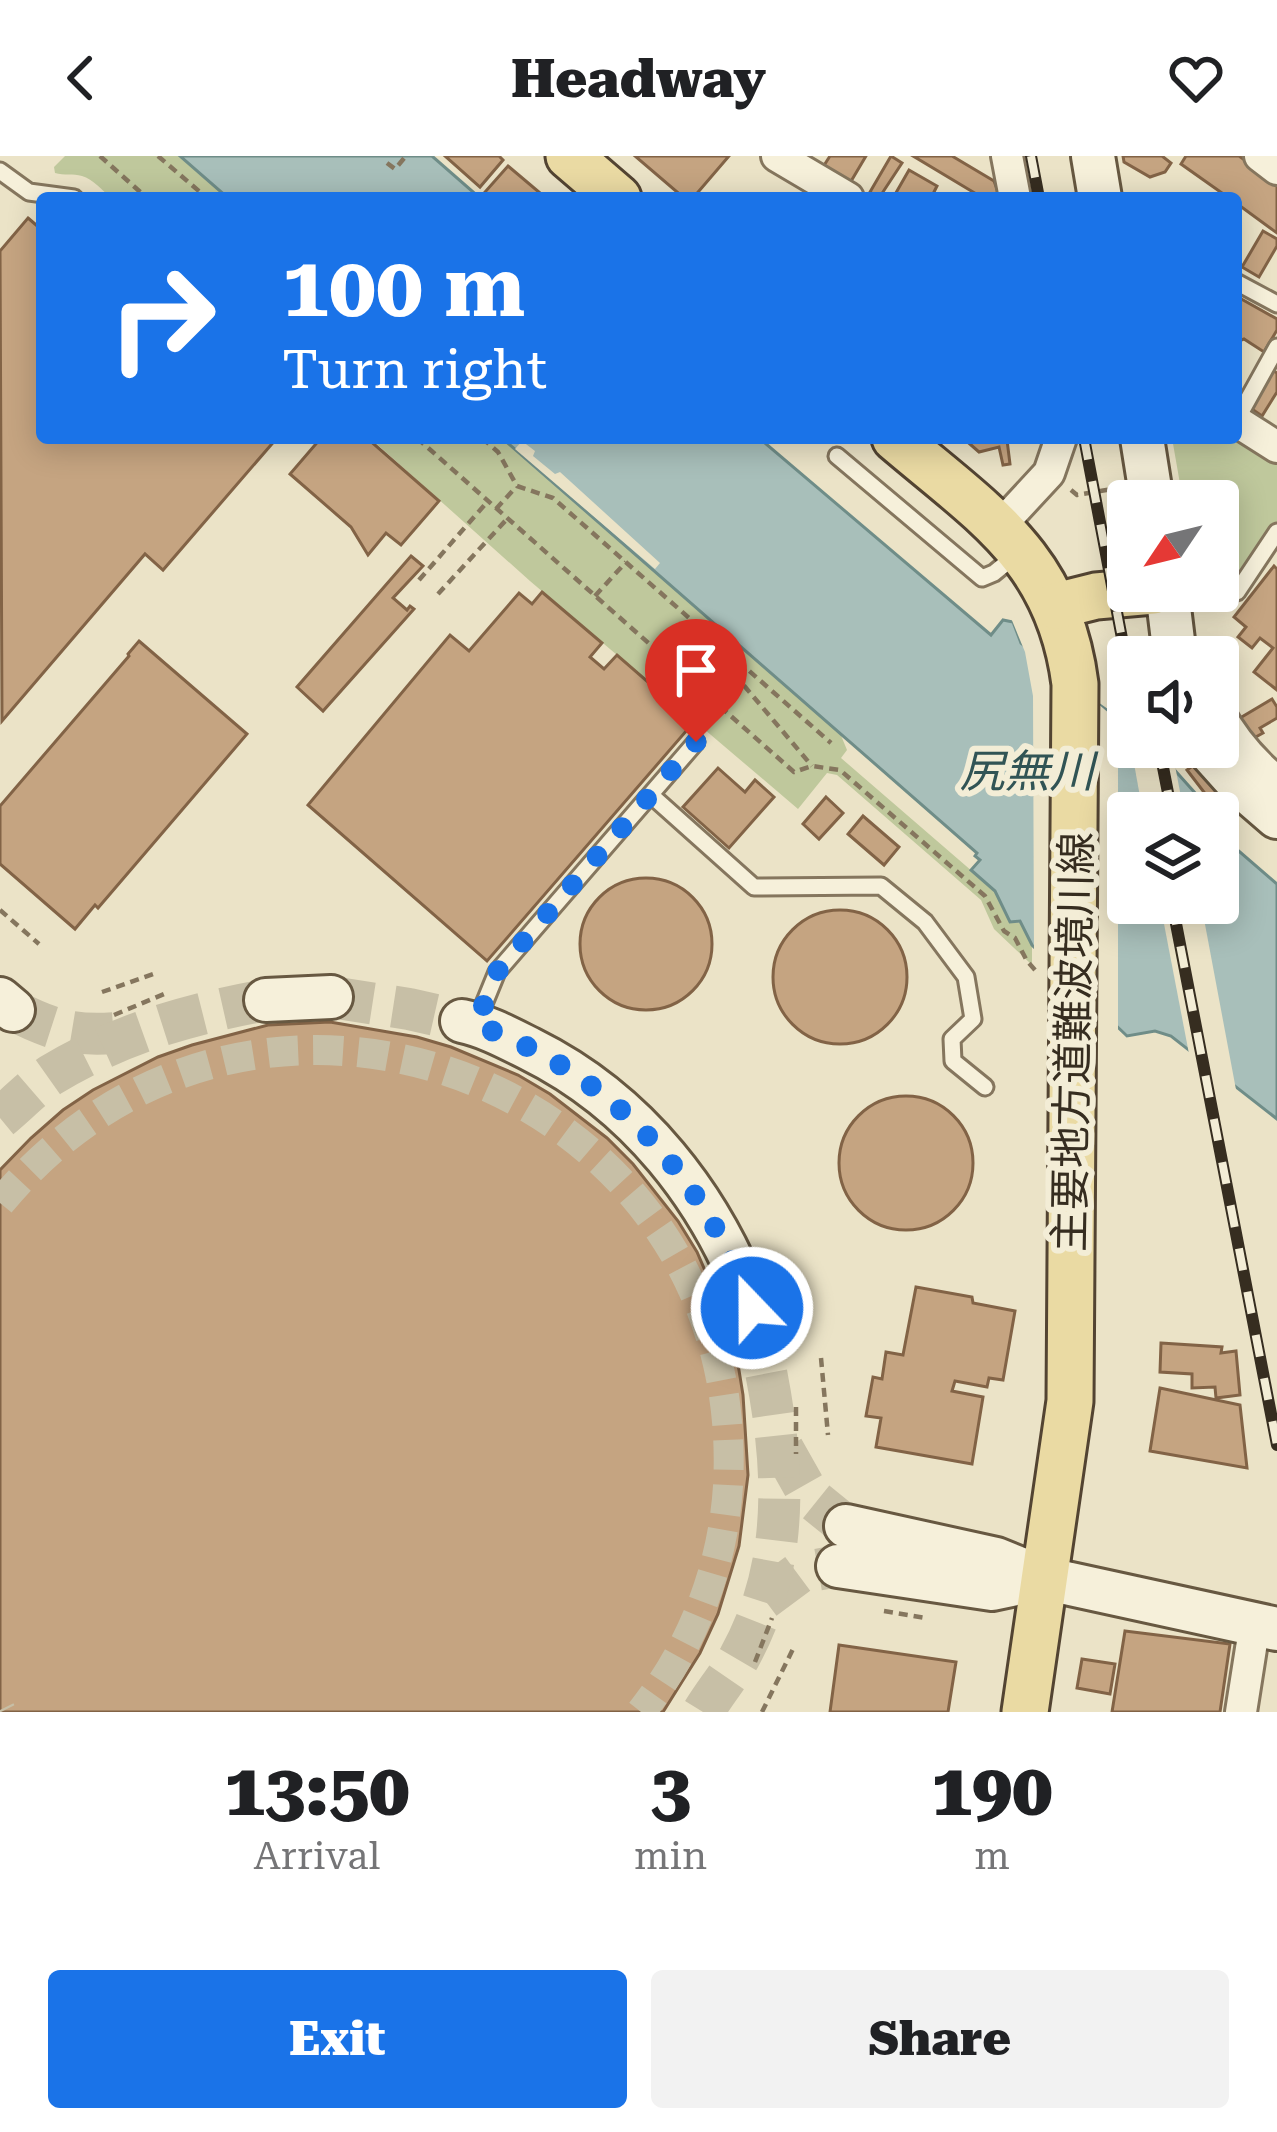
<!DOCTYPE html>
<meta charset="utf-8">
<style>
body{margin:0;font-family:"Roboto Serif","Noto Sans JP",serif;background:#f2f2f2;color:#202124;height:100vh;display:flex;flex-direction:column;font-size:45px;white-space:nowrap}
*{box-sizing:border-box;margin:0}
p{font-size:39px;color:#757577}
.icon{flex:none;width:66px;height:66px;fill:none;stroke:currentColor;stroke-width:2;stroke-linecap:round;stroke-linejoin:round}
.map{position:relative;height:1556px;overflow:hidden}
.sheet{display:flex;flex-direction:column;background:#fff;flex:1}
.sheet>*{flex:none}
.top-card{position:absolute;left:36px;top:36px;width:1206px;height:252px;border-radius:12px;box-shadow:0 6px 30px #0003;background:#1a73e8;color:#fff;overflow:hidden}
.needle{width:78px;rotate:235deg}
.buttons{position:absolute;left:1107px;top:324px;display:grid;gap:24px}
.buttons a{display:grid;place-items:center;width:132px;height:132px;border-radius:12px;background:#fff;box-shadow:0 6px 30px #0003;font-size:60px}
.pin{position:absolute;display:grid;place-items:center;width:102px;height:102px;color:#fff;margin:-123px -51px;border-radius:50% 50% 50% 0;rotate:-45deg;box-shadow:0 0 12px #0007}
.pin .icon{rotate:45deg}
.me{position:absolute;width:132px;margin:-66px;rotate:338deg;stroke-linejoin:round;filter:drop-shadow(0 0 9px #0008)}
.turn{display:flex;align-items:center;gap:42px;height:252px;padding:0 48px;font-size:54px}
.turn .icon{width:156px;height:156px;stroke-width:2.5}
.turn b{display:block;font-size:84px;line-height:102px}
.eta{display:flex;justify-content:space-evenly;align-items:center;height:204px;text-align:center}
.eta b{font-size:72px;font-weight:800;line-height:84px}
.cta{display:flex;gap:24px;margin-top:auto;padding:24px 48px}
.cta a{flex:1;height:138px;border-radius:12px;background:#1a73e8;color:#fff;font-size:48px;font-weight:800;line-height:138px;text-align:center}
.cta a+a{background:#f2f2f2;color:#202124}
header{display:flex;justify-content:space-between;align-items:center;height:156px;padding:0 48px;background:#fff;font-size:54px;font-weight:800}
.map>svg:first-child{display:block}
</style>
<header><svg class="icon" aria-label="back" viewBox="0 0 24 24"><path d="M15 5l-7 7 7 7"/></svg>Headway<svg class="icon" aria-label="heart" viewBox="0 0 24 24"><path d="M12 20l-8-8c-3-5 5-10 8-4 3-6 11-1 8 4z"/></svg></header>
<div class="map">
<svg width="1277" height="1556" viewBox="0 0 1277 1556">
<rect width="100%" height="100%" fill="#ebe3c7"/>
<g fill="#bfc89c">
<path d="M65 0H180L228 42H111C103 35 93 23 82 20 73 17 64 20 55 17L54 11Z"/>
<path d="M370 282H502L840 577 847 594 841 602 995 735 1010 766 1022 767 1032 789V809L994 773 981 744 837 619 827 617 798 653 530 425Z"/>
<path d="M1172 282H1236L1277 305V367L1237 427 1227 380 1218 381V345H1183Z"/>
</g>
<g fill="#a8bfba" stroke="#6f8d88" stroke-width="3">
<path d="M180 0H432L480 42H228Z"/>
<path d="M502 282H759L991 479 1003 464 1013 466 1021 487 1074 531 1128 569V591H1154L1196 638 1193 655 1196 657H1128V747H1218V677L1277 728V963L1171 880 1155 875 1127 880 1032 789 1020 765 1010 766 995 735 971 714 980 704 975 700 977 697Z"/>
</g>
<g fill="#ebe3c7">
<path d="M522 285 535 295 533 300 555 318 560 316 660 407 655 413 515 293Z"/>
<path d="M1013 460 1018 463 1026 483 1038 496 1118 565V877L1034 798 1033 540 1025 496 1011 462Z"/>
<path d="M1131 591H1162L1174 604 1184 657H1143Z"/>
<path d="M1160 747H1201L1237 939 1190 903Z"/>
</g>
<g fill="#c5a481" stroke="#826346" stroke-width="3">
<path d="M445 0H499L503 4 480 31Z"/>
<path d="M635 0H729L693 42H684Z"/>
<path d="M830 0H866L850 27 823 11Z"/>
<path d="M891 0 902 7 879 42 870 36Z"/>
<path d="M913 0H952L994 25 1000 41 983 42Z"/>
<path d="M1123 0H1162L1171 7 1165 16 1150 21 1124 6Z"/>
<path d="M1186 0H1239L1277 27V77L1236 47V42H1229L1181 8Z"/>
<path d="M508 10 546 42H492L485 36Z"/>
<path d="M909 14 937 30 931 42H893Z"/>
<path d="M28 62 42 74V282H277L163 414 145 398 2 565 0 95Z"/>
<path d="M1263 75 1277 83V90L1259 121 1242 111Z"/>
<path d="M1236 140 1277 163V174L1264 196 1244 183 1236 186Z"/>
<path d="M1272 214 1277 217V236L1262 260 1249 251Z"/>
<path d="M321 282H367L439 345 401 389 386 377 368 399 351 371 290 318Z"/>
<path d="M963 282H1015L1007 284 1010 308 1003 309 999 291 979 296Z"/>
<path d="M1226 385 1235 433 1227 434 1229 447 1210 451 1207 435H1218V387Z"/>
<path d="M411 400 423 410 393 442 407 454 410 450 414 453 323 555 297 531Z"/>
<path d="M1274 410 1277 413V534L1254 516 1273 492 1260 482 1252 492 1238 481 1246 471 1234 461Z"/>
<path d="M542 436 602 487 590 501 604 513 617 499 694 566 487 805 308 649 450 479 469 495 519 437 532 448Z"/>
<path d="M139 485 247 578 98 752 95 749 75 773 0 708V650L129 500 128 498Z"/>
<path d="M1272 543 1277 551V562L1260 572 1263 577 1252 583 1240 562Z"/>
<path d="M1195 608 1221 642 1213 648 1187 614Z"/>
<path d="M718 612 745 636 755 624 774 641 729 692 683 651Z"/>
<path d="M826 641 843 657 819 683 803 668Z"/>
<path d="M863 660 899 691 884 709 848 678Z"/>
<circle cx="646" cy="788" r="66"/>
<circle cx="840" cy="821" r="67"/>
<path d="M330 866 417 881 451 891 518 919 550 938 607 982 633 1008 678 1065 697 1096 726 1163 737 1202 743 1239 748 1319 739 1390 718 1458 700 1497 663 1556H0V1014L31 982 63 954 93 934 158 901 192 889 268 869Z"/>
<circle cx="906" cy="1007" r="67"/>
<path d="M916 1131 972 1141 973 1147 1015 1155 1003 1224 989 1222 987 1231 955 1225 952 1235 983 1241 972 1308 876 1291 881 1262 866 1260 873 1221 882 1223 886 1196 903 1199Z"/>
<path d="M1161 1187 1222 1191 1221 1197 1236 1195 1240 1239 1216 1242 1215 1231 1192 1232V1218L1160 1216Z"/>
<path d="M1160 1232 1240 1249 1247 1312 1150 1295Z"/>
<path d="M1125 1475 1230 1488 1220 1556H1112Z"/>
<path d="M839 1489 956 1506 948 1556H830Z"/>
<path d="M1082 1503 1115 1508 1110 1538 1077 1532Z"/>
</g>
<g fill="none" stroke-linecap="round" stroke-linejoin="round">
<g stroke="#c7bfa6" stroke-width="30" stroke-dasharray="30 15" stroke-linecap="butt">
<path d="M0 1047C255 738 750 930 728 1330 723 1412 692 1492 641 1556"/>
<path d="M0 1554 1 1556"/>
</g>
<g stroke="#c7bfa6" stroke-width="42" stroke-dasharray="42 21" stroke-linecap="butt">
<path d="M331 841 409 853 462 865"/>
<path d="M13 854C55 876 79 881 126 876"/>
<path d="M0 962C17 948 33 931 51 919 119 878 189 858 266 844"/>
<path d="M783 1293 810 1341 846 1370"/>
<path d="M764 1443 799 1417 838 1410"/>
<path d="M703 1556C714 1538 728 1521 739 1502 801 1390 780 1270 752 1152"/>
</g>
<g stroke="#85765e" stroke-width="21">
<g id="lane">
<path d="M0 15 29 36 74 42"/>
<path d="M1236 126 1277 148"/>
<path d="M1236 265 1277 191"/>
<path d="M837 300 982 422 994 417 1016 399"/>
<path d="M1237 436 1277 376"/>
<path d="M651 639 754 731 881 730 925 766 966 821 973 863 952 883 953 905 985 931"/>
<path d="M477 865 497 816 696 586"/>
</g>
</g>
<g stroke="#85765e" stroke-width="36">
<g id="street">
<path d="M777 0 848 42"/>
<path d="M1007 0 1015 42"/>
<path d="M1260 0 1277 13"/>
<path d="M1236 265 1277 291"/>
<path d="M999 371 1049 317 1061 282"/>
<path d="M1218 555C1233 583 1253 606 1277 626"/>
<path d="M1241 1556 1255 1467"/>
</g>
</g>
<g stroke="#675841" stroke-width="48">
<g id="secondary">
<path d="M1093 0 1100 42"/>
<path d="M1142 282 1152 345"/>
<path d="M1167 435 1175 501"/>
<path d="M1206 591 1240 629 1277 661"/>
<path d="M0 843 13 854"/>
<path d="M266 844 331 841"/>
<path d="M462 865C486 870 508 882 530 893 637 946 712 1042 752 1152"/>
<path d="M846 1370 996 1403 1043 1422 1277 1473"/>
<path d="M838 1410 992 1433 1043 1422"/>
</g>
</g>
<g stroke="#534432" stroke-width="51">
<g id="primary">
<path d="M569 0 618 42"/>
<path d="M895 282C984 358 1059 402 1075 528L1070 1245 1025 1556"/>
<path d="M1056 450 1096 440 1153 435"/>
</g>
</g>
<g stroke="#85765e" stroke-width="4.5" stroke-dasharray="9 6" stroke-linecap="butt">
<path d="M100 0 147 42"/>
<path d="M158 0 207 42"/>
<path d="M387 7 395 13 406 0"/>
<path d="M417 282 794 616 812 610 840 614 985 740 1004 775 1015 782 1027 805 1035 814"/>
<path d="M482 282 498 296 517 330 553 342 831 587"/>
<path d="M1071 334 1077 339 1118 332"/>
<path d="M496 353 516 331"/>
<path d="M419 424 488 345"/>
<path d="M438 438 507 363"/>
<path d="M595 440 626 406"/>
<path d="M722 491 730 513 812 610"/>
<path d="M0 754 39 788"/>
<path d="M102 836 156 817"/>
<path d="M114 859 164 838"/>
<path d="M821 1202 828 1279"/>
<path d="M796 1251V1298"/>
<path d="M884 1455 926 1462"/>
<path d="M755 1506 772 1462"/>
<path d="M762 1556 793 1493"/>
</g>
<use href="#lane" stroke="#f6f0da" stroke-width="15"/>
<use href="#street" stroke="#f6f0da" stroke-width="30"/>
<use href="#secondary" stroke="#f6f0da" stroke-width="42"/>
<use href="#primary" stroke="#eadaa3" stroke-width="45"/>
<g stroke="#362d20" stroke-width="12">
<g id="rail">
<path d="M1031 0 1039 42"/>
<path d="M1084 282 1128 514"/>
<path d="M1159 591 1172 657"/>
<path d="M1172 747 1277 1289"/>
</g>
</g>
<use href="#rail" stroke="#f3edd6" stroke-width="8" stroke-dasharray="22" stroke-linecap="butt"/>
</g>
<g fill="none" stroke-linecap="round" stroke-linejoin="round">
<path stroke="#1a73e8" stroke-width="21" stroke-dasharray="0 37.8" d="M696 586 497 816 476 868C502 879 528 890 552 904 648 960 715 1050 752 1152"/>
</g>
<g text-anchor="middle" dominant-baseline="central" stroke-width="12" stroke-linejoin="round" paint-order="stroke">
<g font-size="42" fill="#362d20" stroke="#f3edd6">
<text transform="translate(1073 886) rotate(-89)">主要地方道難波境川線</text>
</g>
<g font-size="45" font-style="italic" fill="#315455" stroke="#f3edd6">
<text x="1027" y="615">尻無川</text>
</g>
</g>
</svg>
<div class="buttons">
<a><svg class="needle" viewBox="-14 -14 28 28"><path d="M0-13l5 13h-10z" fill="#e53935"/><path d="M0 13l5-13h-10z" fill="#757577"/></svg></a>
<a><svg class="icon" aria-label="sound" viewBox="0 0 24 24"><path d="M4 9h4l5-4v14l-5-4H4zM17 9q2 3 0 6"/></svg></a>
<a><svg class="icon" aria-label="layers" viewBox="0 0 24 24"><path d="M12 4l9 5-9 5-9-5zM3 14l9 5 9-5"/></svg></a>
</div>
<div class="pin" style="left:696px;top:586px;background:#d93025"><svg class="icon" aria-label="arrive" viewBox="0 0 24 24"><path d="M6 21V4h12l-3 4 3 4H6"/></svg></div>
<svg class="me" style="left:752px;top:1152px" viewBox="-20 -20 40 40"><circle r="17" fill="#1a73e8" stroke="#fff" stroke-width="3"/><path d="M0-11L8 9 0 5-8 9z" fill="#fff"/></svg>
<div class="top-card">
<div class="turn"><svg class="icon" aria-label="right" viewBox="0 0 24 24"><path d="M7 20v-9h11M14 6l5 5-5 5"/></svg><div><b>100 m</b>Turn right</div></div>
</div>
</div>
<section class="sheet">
<div class="eta">
<div><b>13:50</b><p>Arrival</p></div>
<div><b>3</b><p>min</p></div>
<div><b>190</b><p>m</p></div>
</div>
<div class="cta"><a>Exit</a><a>Share</a></div>
</section>
